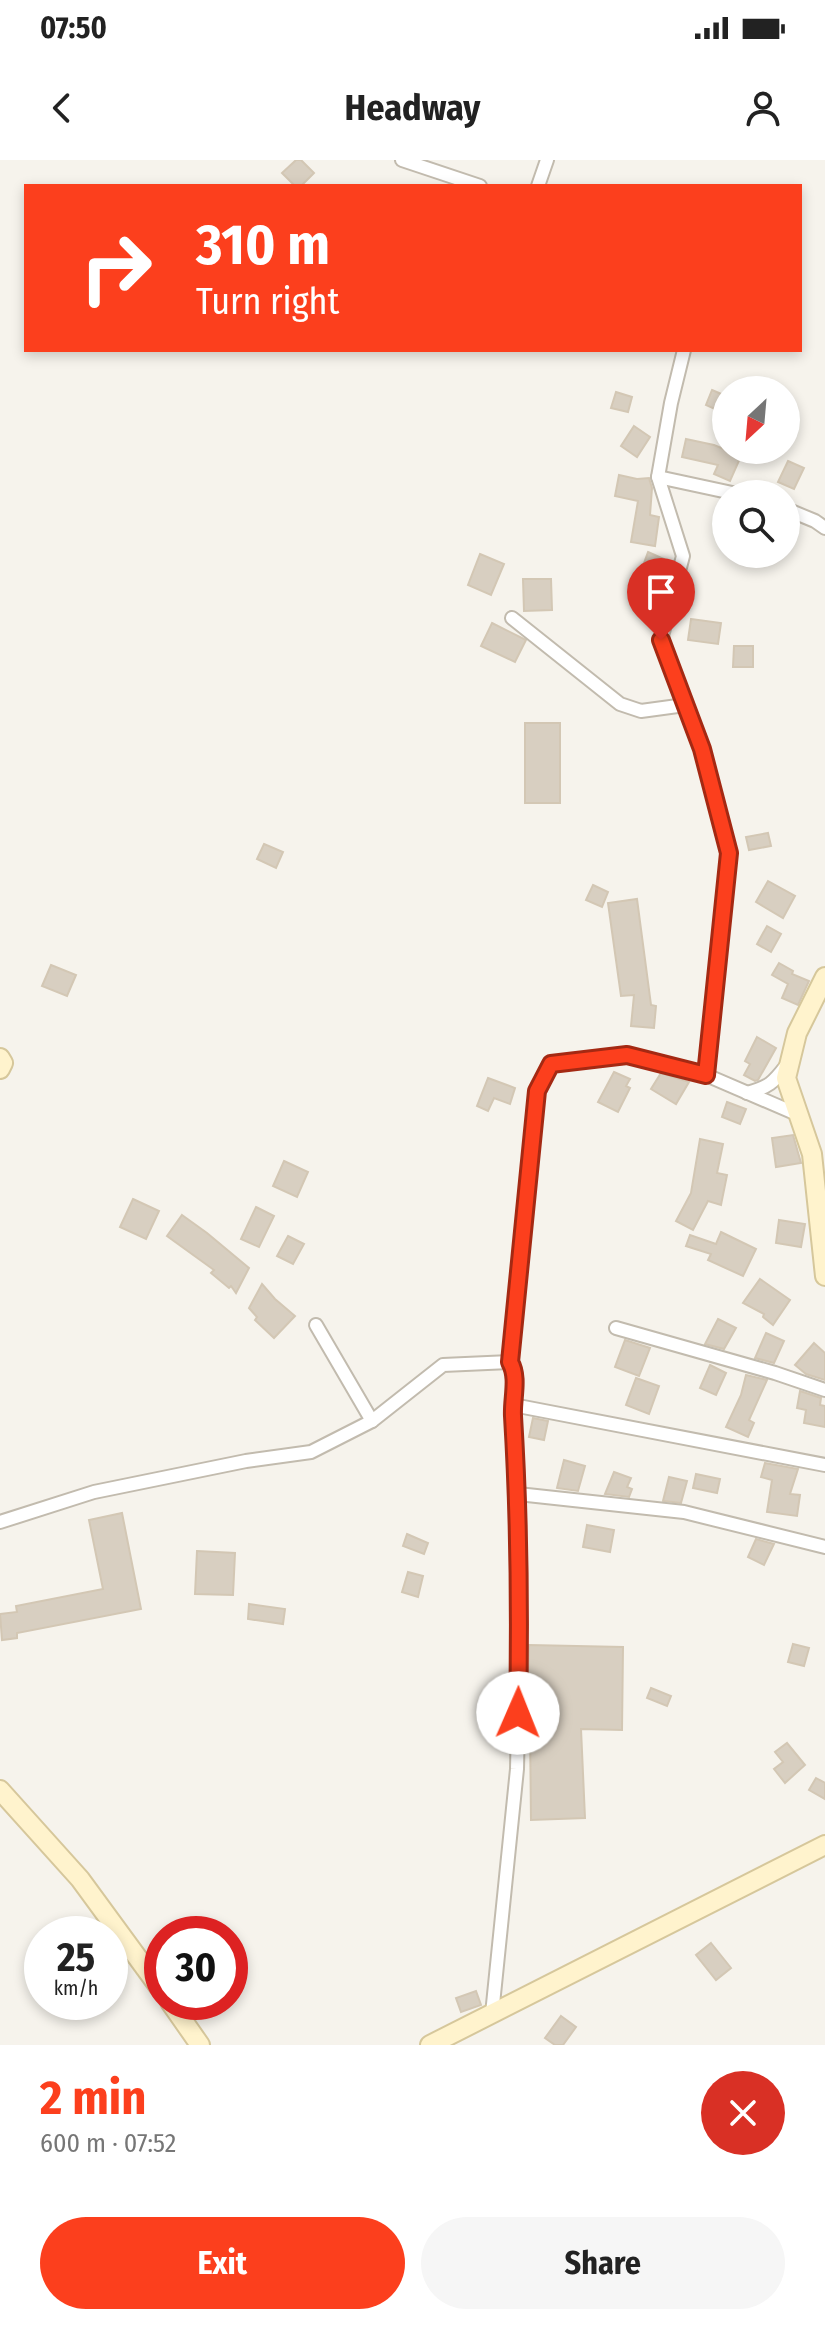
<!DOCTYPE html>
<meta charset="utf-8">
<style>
body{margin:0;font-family:"Fira Sans Condensed",sans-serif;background:#f6f6f6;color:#222;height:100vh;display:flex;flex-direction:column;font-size:30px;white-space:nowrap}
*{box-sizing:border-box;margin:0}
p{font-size:26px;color:#767676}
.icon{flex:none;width:44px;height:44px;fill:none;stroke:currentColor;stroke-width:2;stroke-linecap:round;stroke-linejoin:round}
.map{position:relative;height:1885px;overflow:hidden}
.drawer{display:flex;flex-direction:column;background:#fff;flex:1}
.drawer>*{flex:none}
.hud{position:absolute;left:24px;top:24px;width:778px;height:168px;border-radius:0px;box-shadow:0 4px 12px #0003;background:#fc3f1d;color:#fff;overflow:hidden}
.needle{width:52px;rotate:206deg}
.tools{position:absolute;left:712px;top:216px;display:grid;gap:16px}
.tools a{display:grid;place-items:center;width:88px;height:88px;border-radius:50%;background:#fff;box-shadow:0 4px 12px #0003;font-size:40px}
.speed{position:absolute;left:24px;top:1756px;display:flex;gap:16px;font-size:40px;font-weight:700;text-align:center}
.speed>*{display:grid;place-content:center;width:104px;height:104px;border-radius:50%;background:#fff;box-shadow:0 4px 12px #0003;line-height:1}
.speed small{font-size:20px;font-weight:400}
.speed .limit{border:12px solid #d22;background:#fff;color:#111}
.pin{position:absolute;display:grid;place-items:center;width:68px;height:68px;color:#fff;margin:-82px -34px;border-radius:50% 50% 50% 0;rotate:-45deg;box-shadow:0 0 8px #0007}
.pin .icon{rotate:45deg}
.me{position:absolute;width:88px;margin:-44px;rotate:1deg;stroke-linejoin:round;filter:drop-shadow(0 0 6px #0008)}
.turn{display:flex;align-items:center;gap:28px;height:168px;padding:0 40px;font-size:36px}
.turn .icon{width:104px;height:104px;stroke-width:2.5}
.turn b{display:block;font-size:56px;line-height:68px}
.round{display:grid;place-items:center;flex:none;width:84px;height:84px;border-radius:42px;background:#f6f6f6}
.overview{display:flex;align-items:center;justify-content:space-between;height:136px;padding:0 40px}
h1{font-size:48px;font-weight:700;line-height:60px;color:#fc3f1d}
.cta{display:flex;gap:16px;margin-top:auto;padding:16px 40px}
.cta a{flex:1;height:92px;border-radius:48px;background:#fc3f1d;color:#fff;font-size:32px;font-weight:700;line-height:92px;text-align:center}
.cta a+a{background:#f6f6f6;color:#222}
.status{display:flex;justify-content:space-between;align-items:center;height:56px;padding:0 40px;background:#fff;direction:ltr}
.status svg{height:22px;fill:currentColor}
header{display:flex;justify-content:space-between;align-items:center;height:104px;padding:0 40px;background:#fff;font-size:36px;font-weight:700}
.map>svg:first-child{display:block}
</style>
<div class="status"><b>07:50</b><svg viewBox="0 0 49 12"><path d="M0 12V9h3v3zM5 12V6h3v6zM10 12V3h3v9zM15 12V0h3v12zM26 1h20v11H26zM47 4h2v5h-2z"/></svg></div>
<header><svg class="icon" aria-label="back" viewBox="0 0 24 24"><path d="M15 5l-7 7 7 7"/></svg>Headway<svg class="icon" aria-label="person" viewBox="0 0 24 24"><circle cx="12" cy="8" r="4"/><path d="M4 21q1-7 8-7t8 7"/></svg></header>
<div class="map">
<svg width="825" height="1885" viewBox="0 0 825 1885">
<rect width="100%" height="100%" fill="#f6f3ec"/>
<g fill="#d8cfc1" stroke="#d3c7b4" stroke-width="2">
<path d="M296 0H301L314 13 301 26H295L282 13Z"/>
<path d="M712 230 726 236V254L706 245Z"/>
<path d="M616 232 632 237 628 252 611 248Z"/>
<path d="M634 266 650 277 637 297 621 286Z"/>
<path d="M686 279 714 285 741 296 730 321 714 314 718 305 682 297Z"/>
<path d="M788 301 804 308 794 329 778 322Z"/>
<path d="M619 315 637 319 649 318 652 328 650 355 659 357 655 386 631 382 638 341 615 336Z"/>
<path d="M648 392 664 399 659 412 643 406Z"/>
<path d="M480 394 504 404 491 435 468 425Z"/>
<path d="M523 419H551L552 450 524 451Z"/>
<path d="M691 459 721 463 718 484 688 480Z"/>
<path d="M492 463 526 480 515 502 481 486Z"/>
<path d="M734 486H753V507H733Z"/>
<rect x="525" y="563" width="35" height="80"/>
<path d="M768 673 771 686 749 690 746 677Z"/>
<path d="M264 684 283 692 276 708 257 699Z"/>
<path d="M768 721 795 736 783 758 756 742Z"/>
<path d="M593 725 608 732 602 747 586 740Z"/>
<path d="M637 739 651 845 656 846 654 868 631 866 634 835 621 836 608 743Z"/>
<path d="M767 766 781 774 771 792 757 784Z"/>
<path d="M779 803 793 811 792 814 809 821 798 845 782 838 788 824 772 815Z"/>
<path d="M51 805 76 815 67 836 42 826Z"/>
<path d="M757 877 776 888 758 920 755 921 744 915 750 904 745 901Z"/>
<path d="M614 912 630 919 626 926 630 928 618 952 598 942Z"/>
<path d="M661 913 689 922 676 944 651 929Z"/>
<path d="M488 918 515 928 510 944 494 938 488 951 477 946Z"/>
<path d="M727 942 746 949 740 964 722 957Z"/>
<path d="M793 975 801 1003 776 1007 772 978Z"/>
<path d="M700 979 723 984 717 1013 727 1015 721 1045 708 1041 693 1070 676 1061 691 1033Z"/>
<path d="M284 1001 308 1012 297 1037 273 1026Z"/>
<path d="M133 1039 159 1051 146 1079 120 1067Z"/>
<path d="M256 1047 274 1056 259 1087 241 1079Z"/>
<path d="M182 1055 207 1073 249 1108 236 1133 231 1126 229 1128 211 1113 214 1110 167 1076Z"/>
<path d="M779 1060 805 1064 801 1087 776 1083Z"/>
<path d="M721 1072 756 1089 743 1116 708 1100 711 1094 686 1086 690 1075 716 1084Z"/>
<path d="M288 1076 304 1084 293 1104 277 1096Z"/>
<path d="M760 1119 790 1140 773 1165 763 1157 764 1154 743 1143Z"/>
<path d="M262 1124 275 1139 295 1156 274 1178 255 1160 257 1157 249 1148Z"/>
<path d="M718 1159 736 1168 724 1189 705 1184Z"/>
<path d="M766 1173 784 1181 774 1203 755 1198Z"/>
<path d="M625 1180 650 1188 639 1216 615 1207Z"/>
<path d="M814 1183 825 1193V1220L806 1214 795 1205Z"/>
<path d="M710 1205 726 1213 716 1235 700 1228Z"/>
<path d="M746 1215 767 1220 749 1260 754 1263 748 1277 726 1267 741 1235Z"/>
<path d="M636 1218 659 1226 649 1254 626 1245Z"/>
<path d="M800 1231 821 1238 820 1245 825 1246V1267L804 1263 806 1250 797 1248Z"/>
<path d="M533 1258 548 1261 544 1280 529 1277Z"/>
<path d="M564 1300 585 1306 578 1331 557 1328Z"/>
<path d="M765 1303 798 1309 790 1334 800 1335 797 1356 767 1352 772 1320 761 1317Z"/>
<path d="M614 1312 631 1318 627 1327 632 1329 629 1337 605 1334Z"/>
<path d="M696 1314 720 1319 717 1333 693 1328Z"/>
<path d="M669 1317 687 1321 681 1343 663 1341Z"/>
<path d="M122 1353 141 1449 17 1473V1478L2 1480 0 1454 17 1452 16 1446 103 1429 89 1360Z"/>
<path d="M587 1365 614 1370 610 1392 583 1387Z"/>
<path d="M407 1374 428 1383 424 1394 403 1386Z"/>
<path d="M756 1379 774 1384 764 1405 748 1397Z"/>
<path d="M197 1391 235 1393 233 1435 195 1434Z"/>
<path d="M408 1412 423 1416 418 1437 402 1432Z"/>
<path d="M249 1444 285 1449 283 1464 248 1459Z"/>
<path d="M793 1484 809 1488 804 1506 788 1502Z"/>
<path d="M529 1485 623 1487 622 1570 581 1569 585 1658 531 1660 530 1568H527Z"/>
<path d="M651 1528 671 1536 667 1546 647 1538Z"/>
<path d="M787 1583 805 1605 785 1623 774 1609 783 1602 775 1592Z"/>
<path d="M816 1618 825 1623V1639L809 1630Z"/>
<path d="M711 1783 731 1808 716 1820 696 1795Z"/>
<path d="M476 1831 481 1845 461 1852 456 1838Z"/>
<path d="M561 1856 576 1867 563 1885H555L545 1878Z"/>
</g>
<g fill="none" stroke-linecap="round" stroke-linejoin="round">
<g stroke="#c2bbae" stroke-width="16">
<g id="street">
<path d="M402 0 480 26"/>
<path d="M538 26 547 0"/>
<path d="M684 190 671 243 658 317 683 396 661 480 702 589 729 693 706 915 799 955"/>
<path d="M658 317 737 334"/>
<path d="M786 349 815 361 825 368"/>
<path d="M512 458 620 544 641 551 685 545"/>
<path d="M747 933C769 927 773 923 786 906"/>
<path d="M316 1165 372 1261"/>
<path d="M616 1168 775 1213 825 1230"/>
<path d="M513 1245 825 1305"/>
<path d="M518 1334 684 1352 825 1387"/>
<path d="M0 1362 94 1332 246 1301 311 1292 372 1261 443 1205 510 1202"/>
<path d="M492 1854 517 1609 520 1469 518 1334 513 1245 515 1211 510 1202 537 931 551 904 627 895 706 915"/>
</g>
</g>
<g stroke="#d6c79b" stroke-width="22">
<g id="secondary">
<path d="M825 817 797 873 786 918 812 994 825 1116"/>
<path d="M0 898 3 903 0 909"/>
<path d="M0 1630 80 1719 162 1831"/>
<path d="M170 1842 200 1885"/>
<path d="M430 1885 825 1685"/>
</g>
</g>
<use href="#street" stroke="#fff" stroke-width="12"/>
<use href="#secondary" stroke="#fff3cd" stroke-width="18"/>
</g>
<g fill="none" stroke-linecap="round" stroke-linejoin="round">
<g stroke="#a42913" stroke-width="20">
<path id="route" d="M518 1553C520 1454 519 1355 513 1256 512 1238 519 1218 510 1202L537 931 551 904 627 895 706 915 729 693 702 589 661 480"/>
</g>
<use href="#route" stroke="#fc3f1d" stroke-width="14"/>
</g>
</svg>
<div class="tools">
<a><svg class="needle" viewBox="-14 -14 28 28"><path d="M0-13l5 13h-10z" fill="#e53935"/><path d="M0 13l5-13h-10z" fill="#767676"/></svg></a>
<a><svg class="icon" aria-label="search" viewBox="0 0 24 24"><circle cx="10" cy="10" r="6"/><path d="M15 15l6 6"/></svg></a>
</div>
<div class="speed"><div>25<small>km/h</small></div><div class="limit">30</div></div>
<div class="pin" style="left:661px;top:480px;background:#d93025"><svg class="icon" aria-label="arrive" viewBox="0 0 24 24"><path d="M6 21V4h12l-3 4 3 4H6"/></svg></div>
<svg class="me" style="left:518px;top:1553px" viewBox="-20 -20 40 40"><circle r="19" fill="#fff"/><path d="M0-13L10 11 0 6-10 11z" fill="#fc3f1d"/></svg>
<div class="hud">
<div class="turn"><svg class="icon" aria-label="right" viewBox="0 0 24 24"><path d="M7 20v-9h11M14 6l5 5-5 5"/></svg><div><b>310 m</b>Turn right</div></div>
</div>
</div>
<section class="drawer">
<div class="overview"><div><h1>2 min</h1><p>600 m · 07:52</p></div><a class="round" style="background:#d93025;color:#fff"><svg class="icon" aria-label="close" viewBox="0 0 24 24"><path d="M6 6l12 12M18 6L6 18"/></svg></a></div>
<div class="cta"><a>Exit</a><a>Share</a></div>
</section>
